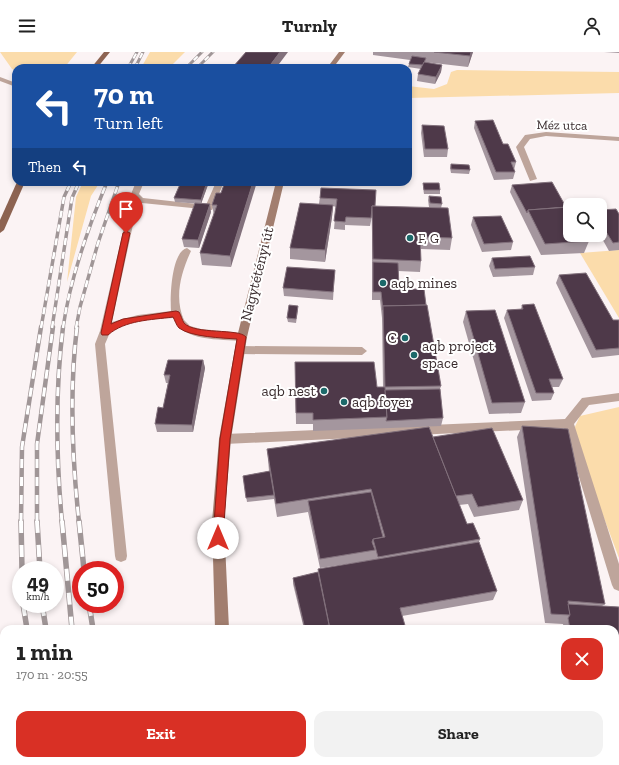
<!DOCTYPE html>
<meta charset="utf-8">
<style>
body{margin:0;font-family:"Zilla Slab",serif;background:#f2f2f2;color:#222;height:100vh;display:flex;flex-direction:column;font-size:15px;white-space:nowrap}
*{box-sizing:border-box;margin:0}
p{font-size:13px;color:#767676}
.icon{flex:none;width:22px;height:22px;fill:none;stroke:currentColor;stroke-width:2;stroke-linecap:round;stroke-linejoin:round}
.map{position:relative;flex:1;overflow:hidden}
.details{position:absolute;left:0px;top:573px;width:619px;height:140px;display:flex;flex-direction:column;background:#fff;border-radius:12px 12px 0 0;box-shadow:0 2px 6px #0003}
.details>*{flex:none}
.banner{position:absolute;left:12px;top:12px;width:400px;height:122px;border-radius:12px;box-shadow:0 2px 6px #0003;background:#1a4fa0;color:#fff;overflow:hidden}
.buttons{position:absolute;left:563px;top:146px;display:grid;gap:8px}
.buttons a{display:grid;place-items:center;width:44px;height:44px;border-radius:8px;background:#fff;box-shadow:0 2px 6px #0003;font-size:20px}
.speed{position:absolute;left:12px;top:509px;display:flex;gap:8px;font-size:20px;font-weight:700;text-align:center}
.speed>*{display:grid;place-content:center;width:52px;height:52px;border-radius:50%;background:#fff;box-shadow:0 2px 6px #0003;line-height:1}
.speed small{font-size:10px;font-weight:400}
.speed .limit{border:6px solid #d22;background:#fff;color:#111}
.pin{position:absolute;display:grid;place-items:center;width:34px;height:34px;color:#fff;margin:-41px -17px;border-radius:50% 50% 50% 0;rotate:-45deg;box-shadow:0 0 4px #0007}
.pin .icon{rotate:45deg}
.me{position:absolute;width:44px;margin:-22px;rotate:0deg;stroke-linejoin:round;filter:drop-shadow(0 0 3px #0008)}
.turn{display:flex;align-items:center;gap:14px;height:84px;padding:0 16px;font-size:18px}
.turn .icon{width:52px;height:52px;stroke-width:2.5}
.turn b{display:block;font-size:28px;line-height:34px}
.then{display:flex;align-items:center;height:38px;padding:0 16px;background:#0003;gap:8px;font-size:15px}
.round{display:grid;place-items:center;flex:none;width:42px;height:42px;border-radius:12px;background:#f2f2f2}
.headline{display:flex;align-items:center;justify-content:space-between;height:68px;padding:0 16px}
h1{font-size:24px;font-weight:700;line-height:30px}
.button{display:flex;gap:8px;margin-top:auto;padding:8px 16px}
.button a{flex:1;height:46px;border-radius:12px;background:#d93025;color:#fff;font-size:16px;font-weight:700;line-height:46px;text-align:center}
.button a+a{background:#f2f2f2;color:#222}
header{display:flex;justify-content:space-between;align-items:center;height:52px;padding:0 16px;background:#fff;font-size:18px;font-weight:700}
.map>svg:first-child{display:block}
</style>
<header><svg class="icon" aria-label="menu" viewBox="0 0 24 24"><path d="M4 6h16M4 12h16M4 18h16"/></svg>Turnly<svg class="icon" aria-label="person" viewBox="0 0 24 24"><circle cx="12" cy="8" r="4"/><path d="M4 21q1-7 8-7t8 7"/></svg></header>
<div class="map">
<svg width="619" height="713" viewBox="0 0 619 713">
<rect width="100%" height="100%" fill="#fbf3f4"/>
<g fill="#fbdcab">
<path d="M0 0H77L64 16H16V18L12 17Z"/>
<path d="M150 0H185L169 16H141Z"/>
<path d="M457 18 619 20V41L408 46V34L434 37 447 32 451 20Z"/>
<path d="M83 130H100L91 144 67 230 76 145Z"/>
<path d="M619 198V266L580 201Z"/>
<path d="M619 355V506L572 381 580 364Z"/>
</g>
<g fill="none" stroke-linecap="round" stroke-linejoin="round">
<g fill="#bea59b" fill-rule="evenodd">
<path d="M136 130H144L139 142 143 146 206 153 216 130H224L212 158 142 151 137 154 112 270 138 263 171 259C170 246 171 200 187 196L191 199C181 221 174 245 184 268L190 274 201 277 242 281 247 285 242 289C221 287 182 290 173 266 155 267 124 266 110 281 108 284 107 288 105 292L127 504 126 508 121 510 116 508 115 504 95 292 100 279 129 153 136 148 131 142Z"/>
<path d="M240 294 362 295 367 299 362 303 240 302 235 298Z"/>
<path d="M619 341V349L589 353 574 372 619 512V539L614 537 612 533 564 376 225 392 221 390 219 387 221 384 225 382 565 367 582 346Z"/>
</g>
<g fill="#bea59b" fill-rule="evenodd">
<path d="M0 25 16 31V35L0 29Z"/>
<path d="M546 80 619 85V89L546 84 530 87 524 95 537 127 530 129 516 95 525 83Z"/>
</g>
<g fill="#a27e6f" fill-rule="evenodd">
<path d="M339 0H345L333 16H327Z"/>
<path d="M276 130H284L247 285 231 387 224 470 229 577H215L212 470 219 387 237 285Z"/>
<rect x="232" y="709" width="16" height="4"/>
</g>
<g fill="#8d6351" fill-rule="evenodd">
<path d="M104 0H110L97 16H91Z"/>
<path d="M17 130H25L4 178 0 181V168Z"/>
</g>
<g stroke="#a09697" stroke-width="3">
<g id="rail-far3">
<path d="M128 16 137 0"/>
<path d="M135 16 143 0"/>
<path d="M186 16 202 0"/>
<path d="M197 16 213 0"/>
</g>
</g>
<g stroke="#a09697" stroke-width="3.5">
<g id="rail-far2">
<path d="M41 276 64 145 71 130"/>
<path d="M52 276 72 146 79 130"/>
<path d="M63 276C70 226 88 176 107 130"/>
<path d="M76 276 80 255 98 191 119 130"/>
</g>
</g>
<g stroke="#a09697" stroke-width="4.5">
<g id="rail-far1">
<path d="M77 275C69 340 72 405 79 470"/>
<path d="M21 470 22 395 41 275"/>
<path d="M37 470V392L53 275"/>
<path d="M62 470C56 405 55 339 63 275"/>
</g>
</g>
<g stroke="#a09697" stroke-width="5.5">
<g id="rail">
<path d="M21 469 22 518"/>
<path d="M37 469 40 518"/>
<path d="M62 469 72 577"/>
<path d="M79 469 84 518"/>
<path d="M23 552 27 577"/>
<path d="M42 552 46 577"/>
<path d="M89 552 93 577"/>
<path d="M47 709 48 713"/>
<path d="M66 709V713"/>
<path d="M93 709 94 713"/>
<path d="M116 709 117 713"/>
</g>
</g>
<use href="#rail-far3" stroke="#fff" stroke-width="2" stroke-dasharray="5.5" stroke-linecap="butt"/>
<use href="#rail-far2" stroke="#fff" stroke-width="2.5" stroke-dasharray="7" stroke-linecap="butt"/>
<use href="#rail-far1" stroke="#fff" stroke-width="3" stroke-dasharray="9" stroke-linecap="butt"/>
<use href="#rail" stroke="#fff" stroke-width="4" stroke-dasharray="12" stroke-linecap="butt"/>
</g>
<g fill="#a4969e">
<path d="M373 0H473L468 15 425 10 442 13 441 20 435 32 417 29 418 22 421 17 408 15 409 12 410 8 373 3Z"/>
<path d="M604 0H619V1Z"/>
<path d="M475 69 503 92 516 110 514 118 515 120 513 127 494 128 474 76Z"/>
<path d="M422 73 448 97 447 105H424L421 81Z"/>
<path d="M451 112 470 118 469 122 451 121 450 116Z"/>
<path d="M181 130H209L201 152 175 150 174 146Z"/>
<path d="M225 130 231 215 202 213 200 201 214 164 212 153 221 141Z"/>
<path d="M423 131 440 138V142H424L423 135Z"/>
<path d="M512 133 589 189 584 201 541 203 510 140Z"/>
<path d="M321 136 375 154 452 186 450 198 421 197V209L420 220 398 219 399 237 426 253 441 334 440 337 443 366 441 374 313 379V372H296L295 310 377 335H383L382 266 380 248H372V164L370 174 345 173V178L334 177 336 155 333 154 332 165 325 210 290 207V196L319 152Z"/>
<path d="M429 144 442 152 441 156 429 155 428 148Z"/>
<path d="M600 158 619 162V198L609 199 600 183Z"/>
<path d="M211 160 199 196 184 195 182 187Z"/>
<path d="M473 165 513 190 511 198 482 200 471 173Z"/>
<path d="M492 206 535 215 533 223 493 225 489 214Z"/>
<path d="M335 218 333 248 284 244 283 236Z"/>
<path d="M559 223 613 268H619V303L592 306 556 231Z"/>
<path d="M522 253 563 327 559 335H552L554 341 551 348 532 349 504 266 507 258 521 257Z"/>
<path d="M298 258 296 271 288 270 287 266Z"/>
<path d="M466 259 525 350 521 361 489 362 463 270Z"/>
<path d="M203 308 205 316 193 380H157L155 372 163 356 168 331H166L164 323Z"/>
<path d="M522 374 605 552 602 554 619 555V710L610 709H615V577H564L563 572 545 571 517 385Z"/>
<path d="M433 385 523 448 519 458 474 465 468 452 459 453 467 472 480 487 479 490 497 539 493 548 402 564 406 577H304L293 532V526L318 520V517L373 508 320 516 308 460 277 465 274 447 247 450 243 424 269 419 267 397Z"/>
</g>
<g fill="#82717c">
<path d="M280 0H288L276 16H268Z"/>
<path d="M471 0H473L468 15 470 4Z"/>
<path d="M442 13 441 20 435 32 436 25Z"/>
<path d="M207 130H209L201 152V148Z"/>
<path d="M253 130H257L231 215 230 204Z"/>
<path d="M210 152 211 160 199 196 198 188Z"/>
<path d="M333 153 332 165 325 210V198Z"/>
<path d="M203 308 205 316 193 380 192 373Z"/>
</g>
<g fill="#4e3949" stroke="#82717c">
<path d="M246 0H280L268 16H232Z"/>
<path d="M434 0H471L470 4Z"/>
<path d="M412 4 426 6 423 13 409 12Z"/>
<path d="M424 10 442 13 436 25 418 22Z"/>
<path d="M357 14 370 16H356Z"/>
<path d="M493 68 503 92H508L516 110H511L515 120H496L475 69Z"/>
<path d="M422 73 444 74 448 97H425Z"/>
<path d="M451 112 469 113 470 118 451 117Z"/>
<path d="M181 130H207L201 148 174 146Z"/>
<path d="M225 130H253L230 204 200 201 217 153H212L216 141H221Z"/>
<path d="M552 130 566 155 528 158 527 161 512 133Z"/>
<path d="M423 131H439L440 138H424Z"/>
<path d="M321 136 376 138 375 154H372V156L371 166 346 165 345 170 334 169 337 147 320 146Z"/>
<path d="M429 144 441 145 442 152 430 151Z"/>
<path d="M195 151 210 152 198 188 182 187Z"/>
<path d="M300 151 333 153 325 198 290 196Z"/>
<path d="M372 154 448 156 452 186 420 185 421 209 373 207Z"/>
<path d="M569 155 570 156V183H585L589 189 545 192 528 158Z"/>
<path d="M616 157 619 162V190L613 191 600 170V158Z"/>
<path d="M501 164 513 190 484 192 473 165Z"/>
<path d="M530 204 535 215 495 217 492 206Z"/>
<path d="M373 210 398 211 399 237H424L426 253 383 254V258L381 240H373Z"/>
<path d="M287 215 335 218 333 240 283 236Z"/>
<path d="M586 221 613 268H619V296L596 298 559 223Z"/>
<path d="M534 252 563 327H549L554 341H536L507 258 523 257 522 253Z"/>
<path d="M289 253 298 254 296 267 287 266Z"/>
<path d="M427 253 441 334 385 335 387 365 313 368V361H296L295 310H374L377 335H385L383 254Z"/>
<path d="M495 258 525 350 492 351 466 259Z"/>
<path d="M168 308H203L192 373 155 372 158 355 163 356 170 323H164Z"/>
<path d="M440 337 443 366 386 369 387 365 385 338Z"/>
<path d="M522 374 568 377 605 552 568 549 570 563 551 562Z"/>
<path d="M429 375 467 472 473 471 480 487 378 505 373 487 385 485 371 437 276 452 267 397Z"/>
<path d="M492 376 523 448 478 455 472 442 456 444 433 385Z"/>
<path d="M270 419 274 443 246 446 243 424Z"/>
<path d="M371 440 383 485 373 487 372 490 375 498 320 507 308 449Z"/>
<path d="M479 490 497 539 400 556 406 577H330L318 517Z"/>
<path d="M318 520 329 573 305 577 293 526Z"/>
<path d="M568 552 619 555V588H615V577H570L568 566 570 563Z"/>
<path d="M328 575 329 577H320Z"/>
<rect x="615" y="588" width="4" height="115"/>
<path d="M274 709H353L354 713H276Z"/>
<path d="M502 709H582L585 713H497Z"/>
</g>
<path fill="#d93025" stroke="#8d1f18" d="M126 179 130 181 111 272 123 267 176 259 179 260C181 263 182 268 184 271 195 283 239 276 246 285L230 387 223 486 222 489 218 490 214 489 213 486 220 387 237 287C223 286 191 285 179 276 176 273 175 268 173 265 151 268 125 268 108 283H102L101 281 123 181Z"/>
<g fill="#1c696a" stroke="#fff" stroke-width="1.5">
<circle cx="410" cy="186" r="4"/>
<circle cx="383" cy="231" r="4"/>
<circle cx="405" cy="286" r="4"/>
<circle cx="414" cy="303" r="4"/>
<circle cx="324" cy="339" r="4"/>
<circle cx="344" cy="350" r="4"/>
</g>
<g text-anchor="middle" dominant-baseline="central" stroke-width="4" stroke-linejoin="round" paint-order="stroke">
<g font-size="13" fill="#3a2d2f" stroke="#fff">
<text transform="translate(562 73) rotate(1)">Méz utca</text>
</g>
<g font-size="13" fill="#3a2d2f" stroke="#fff" text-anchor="start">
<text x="418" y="186">F, G</text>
</g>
<g font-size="15" fill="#3a2d2f" stroke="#fff">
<text transform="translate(257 222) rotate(-76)">Nagytétényi út</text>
</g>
<g font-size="15" fill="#3a2d2f" stroke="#fff" text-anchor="start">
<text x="391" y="231">aqb mines</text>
<text x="397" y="286" text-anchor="end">C</text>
<text x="422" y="294">aqb project<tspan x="422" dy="17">space</tspan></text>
<text x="316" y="339" text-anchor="end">aqb nest</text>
<text x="352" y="350">aqb foyer</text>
</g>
</g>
</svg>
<div class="buttons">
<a><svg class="icon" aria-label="search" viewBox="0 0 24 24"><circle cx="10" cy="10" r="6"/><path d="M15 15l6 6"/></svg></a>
</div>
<div class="speed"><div>49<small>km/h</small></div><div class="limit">50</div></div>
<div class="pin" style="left:126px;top:181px;background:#d93025"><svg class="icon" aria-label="arrive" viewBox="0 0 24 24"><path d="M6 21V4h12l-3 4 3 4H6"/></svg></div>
<svg class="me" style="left:218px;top:486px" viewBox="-20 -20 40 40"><circle r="19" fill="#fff"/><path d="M0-13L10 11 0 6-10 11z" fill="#d93025"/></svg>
<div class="banner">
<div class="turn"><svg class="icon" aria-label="left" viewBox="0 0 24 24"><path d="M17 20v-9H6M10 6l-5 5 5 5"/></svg><div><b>70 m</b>Turn left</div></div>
<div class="then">Then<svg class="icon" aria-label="left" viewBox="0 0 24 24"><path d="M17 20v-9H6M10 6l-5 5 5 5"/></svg></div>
</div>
<section class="details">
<div class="headline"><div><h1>1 min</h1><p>170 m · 20:55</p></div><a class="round" style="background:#d93025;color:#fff"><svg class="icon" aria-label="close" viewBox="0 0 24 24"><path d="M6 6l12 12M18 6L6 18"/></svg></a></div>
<div class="button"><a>Exit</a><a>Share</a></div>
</section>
</div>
